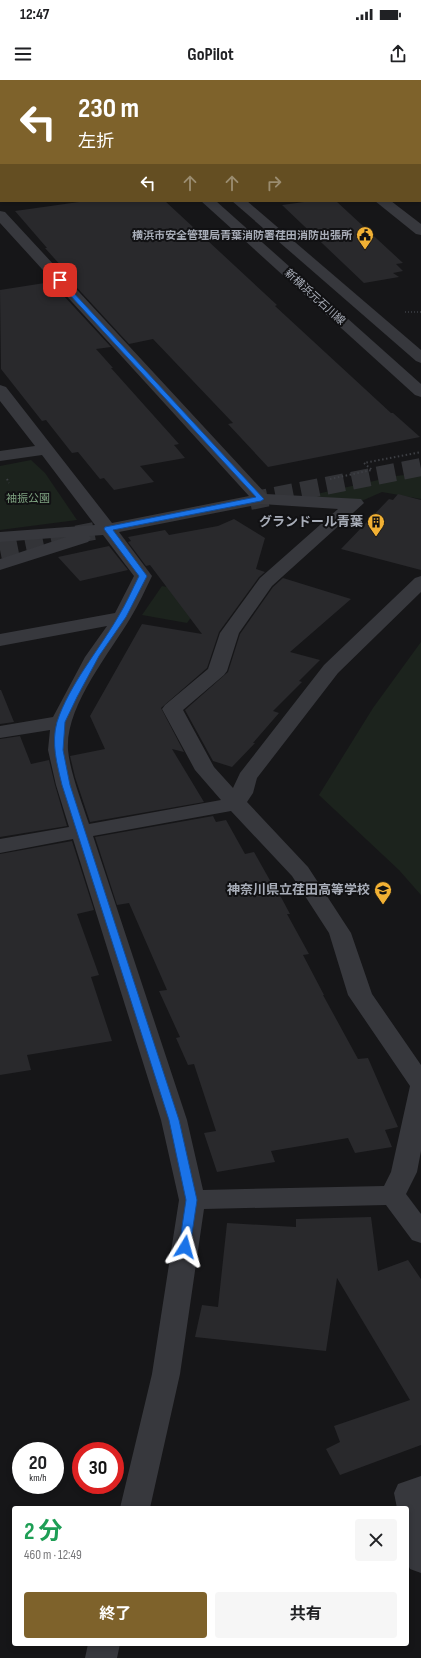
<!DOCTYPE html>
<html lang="ja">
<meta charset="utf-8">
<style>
body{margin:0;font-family:"Sofia Sans Condensed","Noto Sans JP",sans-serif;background:#f6f6f6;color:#202124;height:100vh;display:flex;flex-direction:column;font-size:15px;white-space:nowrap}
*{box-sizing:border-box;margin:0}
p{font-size:13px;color:#757577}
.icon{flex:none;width:22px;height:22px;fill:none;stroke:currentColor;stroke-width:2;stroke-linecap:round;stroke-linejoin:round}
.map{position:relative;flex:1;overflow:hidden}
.details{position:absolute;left:12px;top:1426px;width:397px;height:140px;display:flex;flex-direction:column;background:#fff;border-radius:4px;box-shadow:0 2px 6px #0003}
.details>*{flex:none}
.guide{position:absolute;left:0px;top:0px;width:421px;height:122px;box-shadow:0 2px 6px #0003;background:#7e622b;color:#fff;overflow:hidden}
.speed{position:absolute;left:12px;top:1362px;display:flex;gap:8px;font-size:20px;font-weight:700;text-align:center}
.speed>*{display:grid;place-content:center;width:52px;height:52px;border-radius:50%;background:#fff;box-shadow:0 2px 6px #0003;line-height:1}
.speed small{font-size:10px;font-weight:400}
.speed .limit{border:6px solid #d22;background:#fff;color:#111}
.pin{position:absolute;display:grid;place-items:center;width:34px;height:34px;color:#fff;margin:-17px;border-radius:8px;box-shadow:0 2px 6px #0006}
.me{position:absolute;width:44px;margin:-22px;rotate:8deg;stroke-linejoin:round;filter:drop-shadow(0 0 3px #0008)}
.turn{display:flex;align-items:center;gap:14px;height:84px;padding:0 12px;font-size:18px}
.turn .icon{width:52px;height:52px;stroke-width:2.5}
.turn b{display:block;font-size:28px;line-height:34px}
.lanes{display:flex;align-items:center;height:38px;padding:0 12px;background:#0003;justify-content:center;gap:20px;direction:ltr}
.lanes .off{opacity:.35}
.round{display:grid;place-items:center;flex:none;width:42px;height:42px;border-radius:4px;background:#f6f6f6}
.summary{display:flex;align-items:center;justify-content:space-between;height:68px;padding:0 12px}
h1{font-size:24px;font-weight:700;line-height:30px;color:#1e9e55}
.cta{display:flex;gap:8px;margin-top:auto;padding:8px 12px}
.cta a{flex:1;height:46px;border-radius:4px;background:#7e622b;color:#fff;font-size:16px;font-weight:700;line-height:46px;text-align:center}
.cta a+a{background:#f6f6f6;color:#202124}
.status{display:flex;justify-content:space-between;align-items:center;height:28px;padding:0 20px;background:#fff;direction:ltr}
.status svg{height:11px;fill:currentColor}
header{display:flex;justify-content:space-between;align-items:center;height:52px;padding:0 12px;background:#fff;font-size:18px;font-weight:700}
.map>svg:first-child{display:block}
</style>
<div class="status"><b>12:47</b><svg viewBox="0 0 49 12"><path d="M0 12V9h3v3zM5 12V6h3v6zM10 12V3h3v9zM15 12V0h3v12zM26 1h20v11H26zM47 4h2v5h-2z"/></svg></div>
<header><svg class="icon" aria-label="menu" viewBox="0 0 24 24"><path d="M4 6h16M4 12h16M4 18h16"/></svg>GoPilot<svg class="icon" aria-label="share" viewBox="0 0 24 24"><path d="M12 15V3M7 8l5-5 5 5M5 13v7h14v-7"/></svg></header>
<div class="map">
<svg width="421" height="1578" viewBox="0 0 421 1578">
<rect width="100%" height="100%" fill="#161618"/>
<g fill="#1c231d">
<path d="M31 380 45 393 77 440 0 450V386Z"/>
<path d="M421 393V419L382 412 357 423 299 418 396 396Z"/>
<path d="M162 506 207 514 187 543 142 535Z"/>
<path d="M421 562V815L399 790 319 715 373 628Z"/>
</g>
<g fill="#29292c">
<path d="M86 121H165L277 225 275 226 391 333H393L420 357 268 387 228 344 233 343 153 259 129 264 69 199 72 198 45 168H47L15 131Z"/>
<path d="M311 121H336L403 183 396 184 403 191 393 193 399 197 364 203 282 125Z"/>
<path d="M51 202 111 267 96 269 113 288H111L179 364 174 365 185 378 140 386 154 402 114 410 104 398 100 399 78 372 72 373 46 340 42 341 1 289 0 210Z"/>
<path d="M398 414 421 420V490L341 469 389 419 393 420Z"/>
<path d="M234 439 265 458 256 489 265 492 259 497 219 552 207 588 161 628 184 672 172 669 204 722 90 742 75 697 70 676 105 669 90 636 142 544 202 554 150 485 146 486 128 462 131 461 128 457 165 450 169 455 218 446Z"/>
<path d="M109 466 128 490 80 501 58 477Z"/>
<path d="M283 498 351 519 290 572 320 580 299 601 302 602 273 631 279 633 253 663H255L232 687 213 681 185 630 228 592 240 554 273 507Z"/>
<path d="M0 610H1L14 642 0 644Z"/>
<path d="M20 656 31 684 49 680 55 705 67 746 0 757V659Z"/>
<path d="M213 736 216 742 226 740 245 774 254 772 272 804H274L290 834H287L309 874 303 875 324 915H323L358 979 368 978 398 1047 385 1050 392 1067 355 1073 348 1058 271 1071 275 1082 217 1092 204 1053 216 1051 194 984 188 985 176 958 180 957 159 911 167 910 129 823 117 825 95 757Z"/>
<path d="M72 761 94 830 77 834 99 895 91 897 112 961 27 975 31 990 0 995V774Z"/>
<path d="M371 1137 378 1191 408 1180 421 1199V1365L340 1395 326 1369 340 1362 334 1346 410 1320 337 1198 326 1271 195 1257 202 1225 218 1227 227 1143 296 1147V1139Z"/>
</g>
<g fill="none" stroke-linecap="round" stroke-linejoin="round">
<g stroke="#333438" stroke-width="18" stroke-dasharray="18 8" stroke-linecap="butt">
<path d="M250 421 421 387"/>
<path d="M0 470 94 451"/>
</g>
<path stroke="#3d3f44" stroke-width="1.5" stroke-dasharray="1 2" stroke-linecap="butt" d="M405 232H421"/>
<g stroke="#3d3f44" stroke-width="2" stroke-dasharray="1.5 2.5" stroke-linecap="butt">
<path d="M7 399 9 403"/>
<path d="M330 399 372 390 364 383 421 372"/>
</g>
<g fill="#37383d" fill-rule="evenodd">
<path d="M221 0H233L234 1H222Z"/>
<path d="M296 0H309L310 1H297Z"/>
<rect x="420" y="47" width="1" height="9"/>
<path d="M375 121H391L421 144V155L416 154Z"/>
<path d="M0 131 5 132 266 414 361 419 364 423 272 506 239 553 227 591 224 595 183 630 214 687 233 708 240 693 324 585 415 498 421 496V512L338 593 257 698 253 713 247 722 308 787 351 853 372 914 421 985V1071L417 1092 406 1114 421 1134V1163L412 1160 386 1125 204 1129 180 1294 150 1428H120L152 1294 179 1120 161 1040 73 759 0 773V759L69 747 56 705 48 670 50 650 0 658V646L53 637 85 577 107 546 0 566V554L115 533 134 496 103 455 89 456 91 458 88 462 0 490V479L66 457 0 462V452L95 445 42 375 0 381V371L35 366 0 321V305L6 307 112 443 249 416 0 143ZM261 424 338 429 260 498 220 553 208 589 165 625 162 629 195 690 221 720 89 744C82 723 70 692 68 670 65 626 110 573 131 537 139 524 145 510 152 496L119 452ZM231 731 292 796 329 853 348 915 410 1006 391 1092 384 1106 203 1110 187 1040 93 756Z"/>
<path d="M421 1396V1493L410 1489 407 1483V1428H397L394 1413 398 1404Z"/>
<path d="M88 1564H120L117 1578H85Z"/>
</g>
<g fill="#37383d" fill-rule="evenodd">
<rect x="0" y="7" width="1" height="8"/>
<path d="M201 121H216L421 304V317L415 315Z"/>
<path d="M232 121H247L421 270V283L416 281Z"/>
</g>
</g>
<path fill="#1a73e8" stroke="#114b97" d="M60 198 264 419 261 421 113 450 147 496 126 537 99 576 77 617 65 642 63 670 70 705 179 1040 197 1120 190 1167 189 1170H181L179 1167 186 1120 169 1040 62 705C57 684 51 663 57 642 69 605 99 570 118 537 126 524 132 510 139 496L104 449 105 447 256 417 57 201 56 200Z"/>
<defs>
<g id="civic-pin" transform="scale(0.9)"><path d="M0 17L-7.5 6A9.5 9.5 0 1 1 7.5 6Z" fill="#f2b134" stroke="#111113"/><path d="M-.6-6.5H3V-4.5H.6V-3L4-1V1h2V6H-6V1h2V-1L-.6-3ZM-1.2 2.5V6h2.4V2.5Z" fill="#111"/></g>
<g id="building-pin" transform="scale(0.9)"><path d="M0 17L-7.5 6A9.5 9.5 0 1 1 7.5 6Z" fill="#f2b134" stroke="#111113"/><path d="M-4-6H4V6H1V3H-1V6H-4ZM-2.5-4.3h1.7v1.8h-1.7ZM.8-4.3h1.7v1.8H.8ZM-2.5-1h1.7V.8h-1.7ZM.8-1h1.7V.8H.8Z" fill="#111"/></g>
<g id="school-pin" transform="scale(0.9)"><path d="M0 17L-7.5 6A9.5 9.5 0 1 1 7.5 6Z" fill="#f2b134" stroke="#111113"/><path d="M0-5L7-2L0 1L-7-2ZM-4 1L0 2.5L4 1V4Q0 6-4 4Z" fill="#111"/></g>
</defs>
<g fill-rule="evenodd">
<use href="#civic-pin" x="365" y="155"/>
<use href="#building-pin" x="376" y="442"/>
<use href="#school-pin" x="383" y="810"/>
</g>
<g text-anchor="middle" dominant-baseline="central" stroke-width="4" stroke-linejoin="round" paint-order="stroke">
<g font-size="11" font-weight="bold" fill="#a8adb8" stroke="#111113" text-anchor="end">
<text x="352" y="155">横浜市安全管理局青葉消防署荏田消防出張所</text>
</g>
<g font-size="11" fill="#a8adb8" stroke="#111113">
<text transform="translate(315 217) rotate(42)">新横浜元石川線</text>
</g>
<g font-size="11" fill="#7fa381" stroke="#111113">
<text x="28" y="418">袖振公園</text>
</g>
<g font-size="13" font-weight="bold" fill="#a8adb8" stroke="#111113" text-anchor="end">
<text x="363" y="442">グランドール青葉</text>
<text x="370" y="810">神奈川県立荏田高等学校</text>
</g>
</g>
</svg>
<div class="speed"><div>20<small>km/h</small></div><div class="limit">30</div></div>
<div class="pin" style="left:60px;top:200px;background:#d93025"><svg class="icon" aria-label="arrive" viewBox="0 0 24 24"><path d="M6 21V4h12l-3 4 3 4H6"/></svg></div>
<svg class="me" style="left:185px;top:1167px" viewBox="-20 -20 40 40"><path d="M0-17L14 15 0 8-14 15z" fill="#1a73e8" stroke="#fff" stroke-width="4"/></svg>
<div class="guide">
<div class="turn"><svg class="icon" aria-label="left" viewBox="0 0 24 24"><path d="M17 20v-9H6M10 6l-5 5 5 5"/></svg><div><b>230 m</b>左折</div></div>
<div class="lanes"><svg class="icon" aria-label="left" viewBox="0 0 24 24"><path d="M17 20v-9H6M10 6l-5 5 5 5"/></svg><svg class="icon off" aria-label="ahead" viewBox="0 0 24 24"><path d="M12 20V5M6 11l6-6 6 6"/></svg><svg class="icon off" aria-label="ahead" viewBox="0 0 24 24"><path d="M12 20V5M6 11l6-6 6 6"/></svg><svg class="icon off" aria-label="right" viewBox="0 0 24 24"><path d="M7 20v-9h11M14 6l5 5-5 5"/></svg></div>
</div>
<section class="details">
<div class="summary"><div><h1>2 分</h1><p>460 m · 12:49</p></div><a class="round"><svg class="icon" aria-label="close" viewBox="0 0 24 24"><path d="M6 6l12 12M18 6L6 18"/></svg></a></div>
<div class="cta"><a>終了</a><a>共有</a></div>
</section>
</div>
